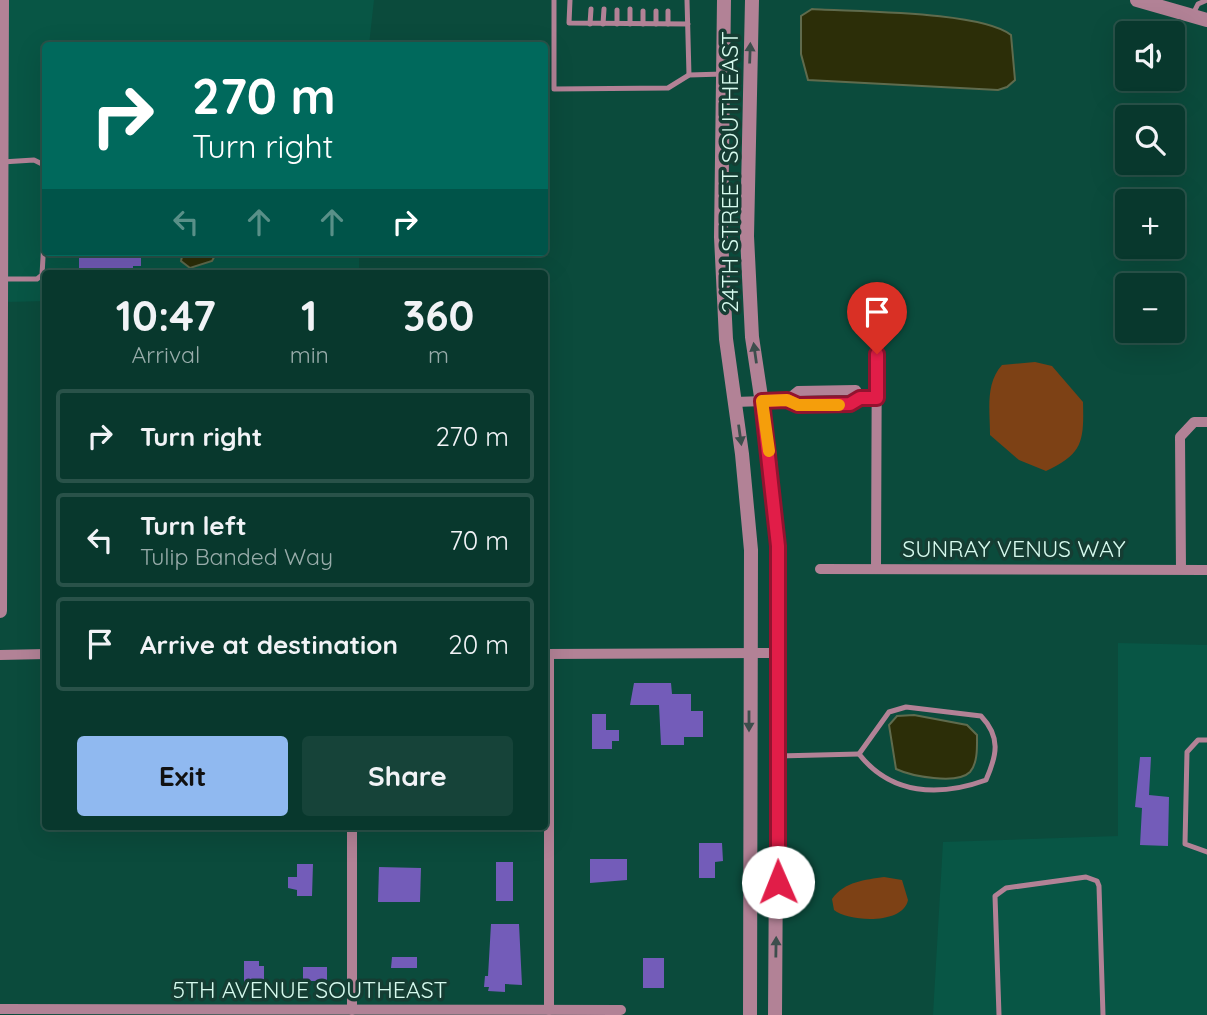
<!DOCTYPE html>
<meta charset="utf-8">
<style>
body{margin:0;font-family:Quicksand,sans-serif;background:#164339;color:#f1f3f6;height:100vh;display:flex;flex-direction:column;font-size:26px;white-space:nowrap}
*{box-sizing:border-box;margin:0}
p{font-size:23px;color:#98acaa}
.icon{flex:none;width:38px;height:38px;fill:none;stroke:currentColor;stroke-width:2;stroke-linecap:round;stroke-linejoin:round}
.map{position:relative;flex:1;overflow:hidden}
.sheet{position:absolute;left:42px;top:270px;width:506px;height:560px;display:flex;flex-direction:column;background:#08382d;border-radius:7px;box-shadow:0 7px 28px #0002,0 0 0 2px #295249}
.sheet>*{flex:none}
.banner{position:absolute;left:42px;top:42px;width:506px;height:214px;border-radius:7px;box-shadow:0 7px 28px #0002,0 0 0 2px #295249;background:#00695c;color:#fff;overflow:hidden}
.controls{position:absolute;left:1115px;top:21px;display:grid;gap:14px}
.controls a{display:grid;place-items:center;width:70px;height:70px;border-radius:7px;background:#08382d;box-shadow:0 7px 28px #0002,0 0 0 2px #295249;font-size:35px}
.pin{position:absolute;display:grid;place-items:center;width:60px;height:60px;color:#fff;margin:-72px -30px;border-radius:50% 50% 50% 0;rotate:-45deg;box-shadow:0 0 7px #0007}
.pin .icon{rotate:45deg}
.me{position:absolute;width:77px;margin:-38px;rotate:359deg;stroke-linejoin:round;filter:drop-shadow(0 0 5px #0008)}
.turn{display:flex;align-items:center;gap:24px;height:147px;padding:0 35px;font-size:32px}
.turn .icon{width:91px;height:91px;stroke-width:2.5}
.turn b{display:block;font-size:49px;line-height:60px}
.lanes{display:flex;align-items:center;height:66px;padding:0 35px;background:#0003;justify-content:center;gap:35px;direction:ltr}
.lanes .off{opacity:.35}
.eta{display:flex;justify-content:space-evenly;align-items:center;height:119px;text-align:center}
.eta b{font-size:42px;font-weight:800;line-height:49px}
.button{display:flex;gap:14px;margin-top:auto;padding:14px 35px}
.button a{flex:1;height:80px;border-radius:7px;background:#90b9f0;color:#111;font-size:28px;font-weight:800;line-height:80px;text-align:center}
.button a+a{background:#164339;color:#f1f3f6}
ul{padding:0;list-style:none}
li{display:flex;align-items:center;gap:21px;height:94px;margin:0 14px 10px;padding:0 21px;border:4px solid #295249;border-radius:7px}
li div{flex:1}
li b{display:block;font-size:26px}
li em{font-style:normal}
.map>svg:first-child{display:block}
</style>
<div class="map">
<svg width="1207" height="1015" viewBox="0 0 1207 1015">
<rect width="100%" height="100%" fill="#0b4b3c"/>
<g fill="#085645">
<path d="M8 0H374L369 45 46 46V252H183L182 261 190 268 216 258 217 252H359V273H46L45 301 7 302Z"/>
<path d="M1118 643 1207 645V1015H933L943 842 1118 836Z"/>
</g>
<g fill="#7d4115">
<path d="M1035 362 1052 366 1083 402C1084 441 1083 454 1046 471L1019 460 990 435C990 410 985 384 1002 365Z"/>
<path d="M884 877 902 880 908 900C903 925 849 922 834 910L832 899C845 881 865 880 884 877Z"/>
</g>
<g fill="#2c2e08" stroke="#5f6b4d" stroke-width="2">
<path d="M812 9C856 12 980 11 1011 35L1015 80 1007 87 998 90 808 80 801 54V16Z"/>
<path d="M183 252H217L212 261 190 268 181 261Z"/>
<path d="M914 715 967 725 977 735C977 746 978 763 970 772 957 785 911 776 896 769L889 725 897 716Z"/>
</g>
<g fill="#735cb9">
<path d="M79 252 141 253V266H133V273H79Z"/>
<path d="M634 683H671L672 694H691V711H703V737H684V745H661L659 705H630Z"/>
<path d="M592 714H606V730H619V741H612V749H592Z"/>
<path d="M1140 757H1151L1149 795 1169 797 1168 846 1140 845 1142 808 1135 807Z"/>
<path d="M699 843H722L723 861 715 862V878H699Z"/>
<path d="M590 859H627V880L590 883Z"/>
<rect x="496" y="862" width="17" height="39"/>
<path d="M297 864H313L312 896H297V890L288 888V877H297Z"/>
<path d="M379 867 421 868 420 902H378Z"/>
<path d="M491 924H519L522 985 505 984V992L488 991 489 987H484L485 976H488Z"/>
<path d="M392 957H417V968H391Z"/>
<rect x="643" y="958" width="21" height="30"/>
<path d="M244 961H259V966H264V983H244Z"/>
<rect x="303" y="967" width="24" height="14"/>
</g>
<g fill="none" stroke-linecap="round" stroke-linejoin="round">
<g stroke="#b28296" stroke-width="5">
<path d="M554 0V89L668 88 689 75 723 74"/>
<path d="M570 0 569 23 688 24"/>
<path d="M687 0 689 75"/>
<path d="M630 9V24"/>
<path d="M643 11V24"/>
<path d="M656 11V24"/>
<path d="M1193 14 1198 4 1207 0"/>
<path d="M590 24 591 9"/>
<path d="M603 24 604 9"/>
<path d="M617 24V10"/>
<path d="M668 24V11"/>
<path d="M2 162 34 160 42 164 46 173"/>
<path d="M1 279H37L42 275 46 205"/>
<path d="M906 707 981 716C1001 737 997 755 986 780 939 797 891 795 859 754L889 712Z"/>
<path d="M1207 740H1198L1187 752 1185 844 1207 852"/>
<path d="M778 756 859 754"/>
<path d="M999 1015 995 896 1006 888 1086 877 1097 881 1099 886 1103 1015"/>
</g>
<g stroke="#b28296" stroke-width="10">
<path d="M787 400 798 391 856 390 860 398"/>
<path d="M735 402 787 400 798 405 850 404 860 398H877"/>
<path d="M820 569 1207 570"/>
<path d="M876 569 877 311"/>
<path d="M1181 569 1180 437 1194 422H1207"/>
<path d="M545 654 777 653"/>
<path d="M0 655 46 654"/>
<path d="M0 1009 621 1010"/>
<path d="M352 1010V826"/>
<path d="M549 1010V654"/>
</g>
<g stroke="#b28296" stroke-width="14">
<path d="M724 0 721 237 726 339 742 454 751 550 750 1015"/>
<path d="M752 0 747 236 752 337 769 450 778 546 775 1015"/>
<path d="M1137 0 1207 20"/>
<path d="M0 611 2 0"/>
</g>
</g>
<defs><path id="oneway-solid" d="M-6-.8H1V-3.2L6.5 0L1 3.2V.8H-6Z" transform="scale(1.75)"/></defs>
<g fill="#3c4e4c">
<use href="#oneway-solid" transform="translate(750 53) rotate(-88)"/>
<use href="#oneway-solid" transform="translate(755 353) rotate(-98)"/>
<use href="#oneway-solid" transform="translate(740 435) rotate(82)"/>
<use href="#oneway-solid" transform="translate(749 721) rotate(90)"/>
<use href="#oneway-solid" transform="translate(776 947) rotate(-89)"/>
</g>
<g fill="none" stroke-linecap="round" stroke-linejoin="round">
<g stroke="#92132f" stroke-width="18">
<path id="route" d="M778 882V546L762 401 787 400 798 405 850 404 860 398H877V354"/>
</g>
<use href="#route" stroke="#e11d48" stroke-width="12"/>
<path stroke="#f59e0b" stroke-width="12" d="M769 451 762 401 787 400 798 405H839"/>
</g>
<g text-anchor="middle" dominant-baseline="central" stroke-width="7" stroke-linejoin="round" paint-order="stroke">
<g font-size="23" fill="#d6faee" stroke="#153d33">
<text transform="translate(729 172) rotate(-90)">24TH STREET SOUTHEAST</text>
<text x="1014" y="548">SUNRAY VENUS WAY</text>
<text x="310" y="989">5TH AVENUE SOUTHEAST</text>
</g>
</g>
</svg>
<div class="controls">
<a><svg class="icon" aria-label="sound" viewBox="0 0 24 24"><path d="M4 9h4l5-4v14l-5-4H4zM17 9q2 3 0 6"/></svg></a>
<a><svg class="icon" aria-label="search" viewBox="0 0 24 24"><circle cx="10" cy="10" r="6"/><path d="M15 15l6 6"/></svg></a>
<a>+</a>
<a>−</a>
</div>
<div class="pin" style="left:877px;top:354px;background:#d93025"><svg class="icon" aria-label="arrive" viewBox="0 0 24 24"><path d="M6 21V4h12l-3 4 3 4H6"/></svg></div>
<svg class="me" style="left:778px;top:882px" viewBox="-20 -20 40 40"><circle r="19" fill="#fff"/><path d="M0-13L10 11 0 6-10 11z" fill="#e11d48"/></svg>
<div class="banner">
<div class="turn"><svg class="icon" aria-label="right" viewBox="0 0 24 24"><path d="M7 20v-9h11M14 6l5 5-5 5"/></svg><div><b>270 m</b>Turn right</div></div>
<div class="lanes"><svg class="icon off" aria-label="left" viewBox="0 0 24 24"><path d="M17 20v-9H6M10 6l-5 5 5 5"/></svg><svg class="icon off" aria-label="ahead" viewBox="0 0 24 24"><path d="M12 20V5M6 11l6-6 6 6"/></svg><svg class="icon off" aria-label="ahead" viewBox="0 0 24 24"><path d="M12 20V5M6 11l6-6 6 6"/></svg><svg class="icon" aria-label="right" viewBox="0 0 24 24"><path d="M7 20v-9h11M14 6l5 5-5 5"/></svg></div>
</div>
<section class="sheet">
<div class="eta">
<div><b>10:47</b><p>Arrival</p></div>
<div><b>1</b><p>min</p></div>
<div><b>360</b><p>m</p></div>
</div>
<ul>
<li><svg class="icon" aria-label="right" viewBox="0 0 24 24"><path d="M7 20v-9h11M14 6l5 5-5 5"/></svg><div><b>Turn right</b></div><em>270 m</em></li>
<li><svg class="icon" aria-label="left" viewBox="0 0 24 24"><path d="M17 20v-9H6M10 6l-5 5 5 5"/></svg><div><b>Turn left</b><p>Tulip Banded Way</p></div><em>70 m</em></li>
<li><svg class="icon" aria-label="arrive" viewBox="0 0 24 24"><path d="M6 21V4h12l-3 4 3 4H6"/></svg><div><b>Arrive at destination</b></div><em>20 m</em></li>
</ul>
<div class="button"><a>Exit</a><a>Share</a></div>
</section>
</div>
